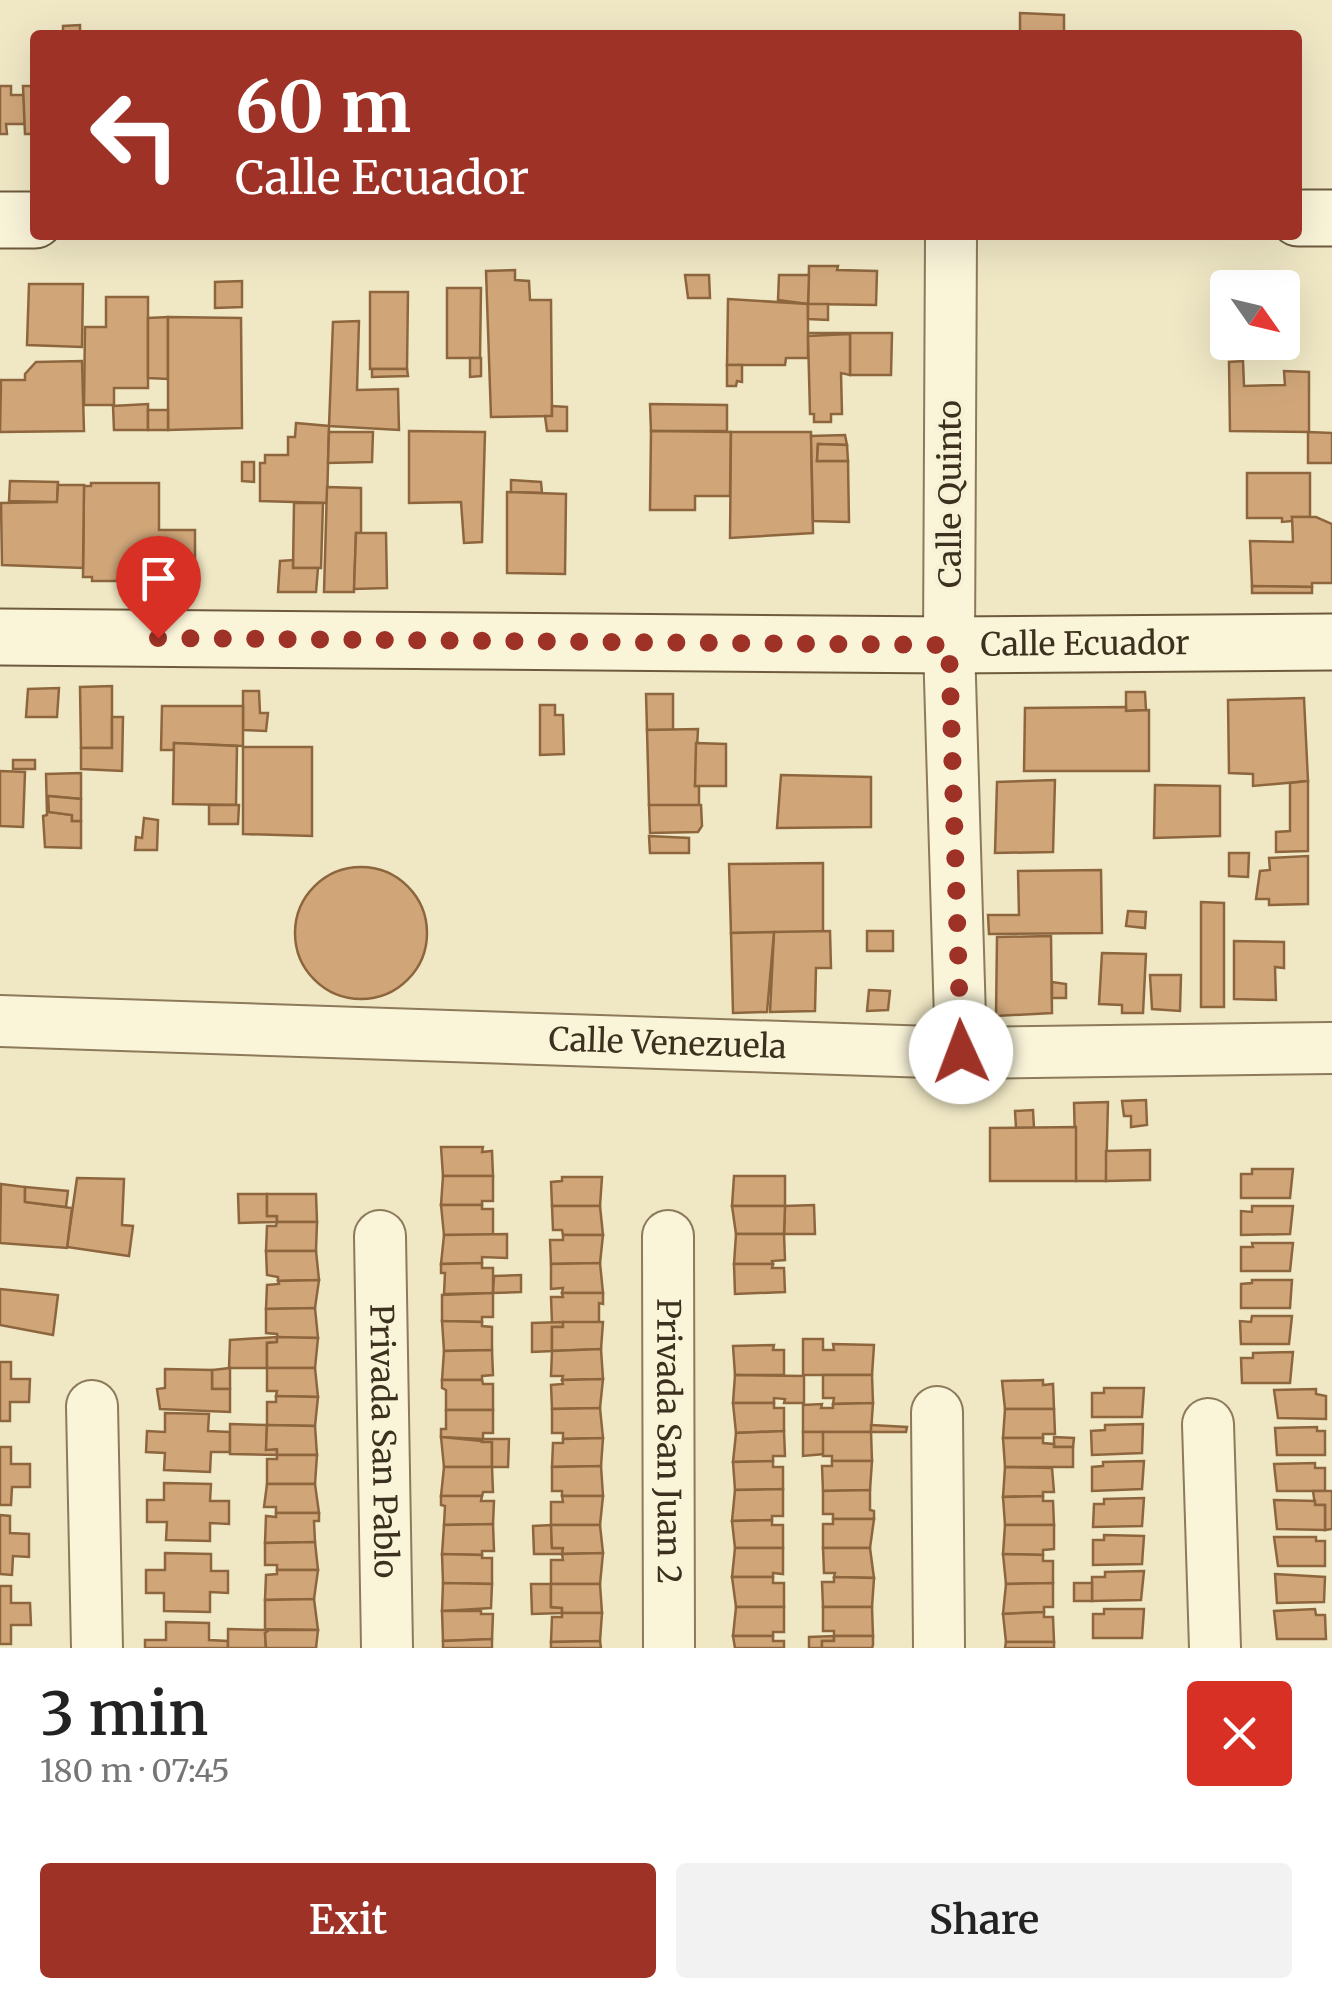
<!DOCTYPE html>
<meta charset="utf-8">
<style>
body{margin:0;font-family:Merriweather,serif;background:#f2f2f2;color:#222;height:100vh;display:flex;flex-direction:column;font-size:38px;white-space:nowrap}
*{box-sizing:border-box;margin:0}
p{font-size:32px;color:#767676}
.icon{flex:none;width:55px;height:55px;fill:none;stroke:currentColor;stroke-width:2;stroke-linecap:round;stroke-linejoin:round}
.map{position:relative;height:1648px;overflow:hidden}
.sheet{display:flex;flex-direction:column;background:#fff;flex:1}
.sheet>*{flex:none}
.hud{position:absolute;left:30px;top:30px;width:1272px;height:210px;border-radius:10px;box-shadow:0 10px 40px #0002;background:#9e3227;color:#fff;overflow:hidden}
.needle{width:65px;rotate:124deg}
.tools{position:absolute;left:1210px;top:270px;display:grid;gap:20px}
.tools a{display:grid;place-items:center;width:90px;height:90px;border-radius:10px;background:#fff;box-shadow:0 10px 40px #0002;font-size:50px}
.pin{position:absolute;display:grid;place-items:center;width:85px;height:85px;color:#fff;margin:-102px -42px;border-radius:50% 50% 50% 0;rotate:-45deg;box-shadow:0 0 10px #0007}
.pin .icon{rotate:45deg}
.me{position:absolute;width:110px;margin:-55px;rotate:358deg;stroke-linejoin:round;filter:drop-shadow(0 0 8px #0008)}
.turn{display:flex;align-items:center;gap:35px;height:210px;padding:0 40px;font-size:45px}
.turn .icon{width:130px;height:130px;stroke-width:2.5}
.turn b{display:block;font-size:70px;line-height:85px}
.round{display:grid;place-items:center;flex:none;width:105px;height:105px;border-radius:10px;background:#f2f2f2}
.overview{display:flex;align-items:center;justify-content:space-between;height:170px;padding:0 40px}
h1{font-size:60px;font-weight:600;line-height:75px}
.primary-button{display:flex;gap:20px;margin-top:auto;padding:20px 40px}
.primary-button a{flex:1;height:115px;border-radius:10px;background:#9e3227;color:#fff;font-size:40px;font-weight:600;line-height:115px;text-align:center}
.primary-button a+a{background:#f2f2f2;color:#222}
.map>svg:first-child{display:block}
</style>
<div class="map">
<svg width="1332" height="1648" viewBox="0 0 1332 1648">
<rect width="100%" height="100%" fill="#f0e8c5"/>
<g fill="#d0a679" stroke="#8d663e" stroke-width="2.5">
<path d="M1020 13 1064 15V35H1020Z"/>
<path d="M80 25V35H63V26Z"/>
<path d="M0 86H11V95H24L25 124H6L7 134H0Z"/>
<path d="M23 86H35V134H25Z"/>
<path d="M809 266H838L837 270 877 271 876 305 808 304Z"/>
<path d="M515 270V280L529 281 530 300H551L552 416 491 417 486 271Z"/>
<path d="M685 275H709L710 298H688Z"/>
<path d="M779 275H809L808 304 778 300Z"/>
<path d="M242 281V307L215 308V282Z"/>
<path d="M29 284H83L82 347 27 345Z"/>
<path d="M447 288H481L480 358H447Z"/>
<path d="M370 292H408L407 369H370Z"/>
<path d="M106 297H148V388H114V405H84L85 327H106Z"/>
<path d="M728 299 808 304V358H786L785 365H727Z"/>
<path d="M808 304H828V320L808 319Z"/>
<path d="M168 317V379L148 378V318Z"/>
<path d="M168 317 241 318 242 428 168 430Z"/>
<path d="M359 321 357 390 398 389 399 430 329 426 333 322Z"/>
<path d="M808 333H892L891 375H850V334Z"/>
<path d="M850 334V375L841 373 842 414H831V422H814V414H810L808 336Z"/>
<path d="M470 358H481V376L470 377Z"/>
<path d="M82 361 84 431 0 432 1 380H25V374L36 362Z"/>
<path d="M1243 361 1244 386 1285 385 1284 371 1309 372V432L1230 431 1229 362Z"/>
<path d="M727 365H742V382L737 381 736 386H727Z"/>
<path d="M372 369H407L408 376 372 377Z"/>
<path d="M148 404V430H114L113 406Z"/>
<path d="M650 404 727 405V431H651Z"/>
<path d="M552 406 567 407V431H547L545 416H552Z"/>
<rect x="148" y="410" width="20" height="20"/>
<path d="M296 423 329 426 327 503 260 501V463H265V455H288V437H295Z"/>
<path d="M409 431 485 432 482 542 464 543 461 502 409 503Z"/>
<path d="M651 431 731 432 730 496H695V510H650Z"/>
<path d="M329 432H373L372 462 328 463Z"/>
<path d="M731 432H811L813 533 730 538Z"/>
<path d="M1308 432 1332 433V463H1308Z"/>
<path d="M845 435 847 445 818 444 817 461H848L849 522 813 521 811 436Z"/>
<path d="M818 444 847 445 848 461H817Z"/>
<path d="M242 462H254V482L242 481Z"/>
<path d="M1247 473H1310V517H1292L1293 521 1282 522V518H1247Z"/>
<path d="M511 480 541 482 542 493 511 492Z"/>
<path d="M10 481 58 482 57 502 9 501Z"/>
<path d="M91 483H159V530H195V569H160L159 581H92V577H83L84 486H91Z"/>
<path d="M58 485H84L83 568 2 565 1 503 57 502Z"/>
<path d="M327 487 361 488V533H356L354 592H324Z"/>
<path d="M507 492 566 494 565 574 507 573Z"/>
<path d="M294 503H323L321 568H293Z"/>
<path d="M1292 517H1316L1332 524V583H1312V587L1252 586 1250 541 1293 542Z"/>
<path d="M356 533H386L387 588 354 589Z"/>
<path d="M293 560V568H318L316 592H278L280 561Z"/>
<path d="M1252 586 1312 587V593H1252Z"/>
<path d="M112 686V748H81L80 687Z"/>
<path d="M59 688 57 717H26L28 689Z"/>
<path d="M243 691H259L260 713H268L266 731 243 730Z"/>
<path d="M1126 692H1145L1146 710 1126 711Z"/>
<path d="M646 694H673V730H647Z"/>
<path d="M1304 698 1308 781 1253 786V774L1229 773 1228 700Z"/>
<path d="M540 705H555V715H563L564 754 540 755Z"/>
<path d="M162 706H243V746L174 743V750H161Z"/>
<path d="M1126 707V711L1149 710V771H1024L1025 708Z"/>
<path d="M112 717H123L122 771 81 769V748H112Z"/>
<path d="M698 729 695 786H699V806L649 805 647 730Z"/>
<path d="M174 743 237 746 236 805 173 804Z"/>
<path d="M696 743 726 744V786H695Z"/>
<path d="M243 747H312V836L243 834Z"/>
<rect x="13" y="760" width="22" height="9"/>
<path d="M0 771 25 772 23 827 0 826Z"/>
<path d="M81 773V799L48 796 49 812 72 815V821H81V848L45 847 43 816 47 815 46 774Z"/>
<path d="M781 775 871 777V827L777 828Z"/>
<path d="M1055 780 1053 852 995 853 997 782Z"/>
<path d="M1308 781V851L1276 852V832L1290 831V783Z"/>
<path d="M1155 785 1220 786V836L1154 838Z"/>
<path d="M48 796 81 799V821H72V815L49 812Z"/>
<path d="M209 805H239L238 824H209Z"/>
<path d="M649 805H701L702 826 698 832 650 833Z"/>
<path d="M144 818 158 820 157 850H135L136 837 142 838Z"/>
<path d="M649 836 689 838V853H650Z"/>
<path d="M1229 853H1249L1248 877 1229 876Z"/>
<path d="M1308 856V904L1269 905V899H1256L1260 871 1270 870 1269 858Z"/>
<path d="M823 863V932L731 933 729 864Z"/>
<circle cx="361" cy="933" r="66"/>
<path d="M1101 870 1102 933 989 934 988 915H1019L1018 871Z"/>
<path d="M1201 902 1224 903V1007H1201Z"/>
<path d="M1128 911 1146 912 1145 928 1126 926Z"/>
<path d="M830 931 831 968H816L815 1011 770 1012 774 932Z"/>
<rect x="867" y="931" width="26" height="20"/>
<path d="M774 932 767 1012 733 1013 731 933Z"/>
<path d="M1051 936 1052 1013 996 1016 997 937Z"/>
<path d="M1234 941 1284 942V968L1275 967 1276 1000 1234 999Z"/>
<path d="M1102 953 1146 954 1143 1013H1122V1005L1099 1004Z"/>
<path d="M1150 975H1181L1180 1011 1152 1009Z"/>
<path d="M1052 982 1066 984V998H1052Z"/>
<path d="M869 990 890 991 888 1010 867 1011Z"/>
<path d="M1146 1100 1147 1125 1131 1127V1116H1124L1122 1101Z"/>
<path d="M1108 1102 1106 1181H1076L1074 1103Z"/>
<path d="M1033 1110 1034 1128H1016L1015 1111Z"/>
<path d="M1076 1127V1181H990V1128Z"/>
<path d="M441 1147H483L482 1152 492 1151 493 1176H443Z"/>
<path d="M1150 1150V1180L1106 1181V1151Z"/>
<path d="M1252 1169H1293L1290 1198H1241V1174H1252Z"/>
<path d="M443 1176H493V1201H482V1205H441Z"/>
<path d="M734 1176H785V1206H732Z"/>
<path d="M562 1177H602L600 1206H552L551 1182 562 1181Z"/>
<path d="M77 1178 124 1179 122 1225 133 1226 129 1256 67 1247Z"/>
<path d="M1 1184 25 1187V1202L72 1208 67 1248 0 1243Z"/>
<path d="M25 1187 68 1191 66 1207 25 1202Z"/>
<path d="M238 1194H267V1216H277V1222L239 1223Z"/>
<path d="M267 1194H316L317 1222H277V1216H267Z"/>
<path d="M441 1205H482V1209H493V1235H444Z"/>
<path d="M814 1205 815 1234H784L785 1206Z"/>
<path d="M552 1206H600L603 1235H563L562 1230H553Z"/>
<path d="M732 1206H785L784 1234H736Z"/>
<path d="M1252 1206H1293L1290 1234 1241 1235V1211L1252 1212Z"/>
<path d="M277 1222H317L316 1251H266L267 1226H276Z"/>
<path d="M507 1234V1258L482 1257V1263L441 1264 444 1235Z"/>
<path d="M736 1234H784L785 1260 772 1261 773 1264H734Z"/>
<path d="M563 1235H603L600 1263 551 1264 550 1240H563Z"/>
<path d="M1252 1243H1293L1290 1271H1241V1247H1253Z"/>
<path d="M266 1251H316L319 1280 278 1281V1277L267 1275Z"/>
<path d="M482 1263V1268H493V1293L444 1294 445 1273H441V1264Z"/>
<path d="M600 1263 603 1293H562L563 1288 551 1289V1264Z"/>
<path d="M734 1264H773L772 1268H784L785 1292 735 1294Z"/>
<path d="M521 1275V1292L493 1293 494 1276Z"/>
<path d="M319 1280 315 1308 266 1309 267 1285 279 1284 278 1281Z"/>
<path d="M1252 1280H1292L1290 1308H1241V1284L1252 1283Z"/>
<path d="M0 1289 58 1295 53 1335 0 1325Z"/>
<path d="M493 1293V1317H482V1322L442 1321V1295Z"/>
<path d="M562 1293H603V1304L599 1303V1322L552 1323 551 1297H563Z"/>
<path d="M315 1308 318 1338H278L277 1334 266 1333V1309Z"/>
<path d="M1252 1316H1292L1289 1344H1241L1240 1321 1251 1322Z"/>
<path d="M442 1321 482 1322V1326L492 1327V1350L444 1351Z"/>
<path d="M563 1322V1327H552V1351L532 1352V1323Z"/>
<path d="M563 1322H603L601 1349 552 1351V1327H563Z"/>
<path d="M277 1337V1342L267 1343V1368H229L230 1340Z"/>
<path d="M277 1337 318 1338 315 1368H267V1343L277 1342Z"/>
<path d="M803 1339H823V1350H834L833 1344 874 1345 872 1375H803Z"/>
<path d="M774 1345 773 1350H784V1375H735L733 1346Z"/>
<path d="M601 1349 603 1379 562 1380 563 1376H551L552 1351Z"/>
<path d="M492 1350 493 1375 482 1376V1380H442L444 1351Z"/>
<path d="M1293 1352 1290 1383H1242L1241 1358H1253V1353Z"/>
<path d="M0 1362H11V1379H30L29 1402H10V1421H0Z"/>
<path d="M230 1368V1389H212V1370Z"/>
<path d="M267 1368H315L318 1397 276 1396 277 1391H267Z"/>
<path d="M165 1369 212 1370V1389H230V1412L160 1409 157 1389 165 1388Z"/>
<path d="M735 1375 804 1376V1403H784L785 1399 774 1398V1403H733Z"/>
<path d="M823 1375H872L873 1403 833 1404 834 1398H823Z"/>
<path d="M603 1379 600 1408 552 1409 551 1385 563 1384 562 1380Z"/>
<path d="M442 1380H482L483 1384H493V1410H446V1390L442 1388Z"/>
<path d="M1043 1380V1385L1053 1384 1054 1409H1005L1002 1381Z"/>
<path d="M1104 1388H1144L1142 1417H1092V1393H1104Z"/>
<path d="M1316 1389V1394L1326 1396V1419L1278 1418 1274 1390Z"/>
<path d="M276 1396 318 1397 315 1426 267 1425V1402H276Z"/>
<path d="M733 1403H774V1408H784V1431L736 1433Z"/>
<path d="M873 1403 871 1432H803V1405L822 1404 821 1408H833V1404Z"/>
<path d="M600 1408 603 1438 563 1439V1433H552V1409Z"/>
<path d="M1005 1409H1054L1055 1434H1043V1438H1003Z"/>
<path d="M446 1410H493V1433H483V1439L441 1437V1429H446Z"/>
<path d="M165 1413 209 1414 208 1431 230 1432V1452H211L210 1472 164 1470 165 1453 146 1452 147 1431 165 1432Z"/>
<path d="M230 1424 267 1425 266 1450 277 1449V1455L230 1454Z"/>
<path d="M1143 1424 1142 1453 1092 1455 1091 1431 1105 1430V1425Z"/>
<path d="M267 1425 315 1426 317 1455H277V1449L266 1450Z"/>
<path d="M871 1425 907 1427 906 1432H871Z"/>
<path d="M1317 1427V1431H1325V1455H1277L1275 1428Z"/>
<path d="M784 1431 785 1456H773V1461L733 1462 736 1433Z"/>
<path d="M803 1432H823L824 1454 803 1456Z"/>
<path d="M823 1432H871L872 1461H832V1456H823Z"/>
<path d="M441 1437 492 1442V1467H444Z"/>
<path d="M1054 1437 1074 1438 1073 1447H1054Z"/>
<path d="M603 1438 601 1466 552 1467 553 1443H563V1439Z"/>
<path d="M1003 1438H1043V1443L1054 1444V1447H1073V1467H1005Z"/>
<path d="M483 1439H509L508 1467H492V1442H482Z"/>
<path d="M0 1447H11V1464H30V1487H12L11 1505H0Z"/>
<path d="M277 1455H317L315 1484H267V1459H277Z"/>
<path d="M773 1461V1467H783V1489L735 1490 733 1462Z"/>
<path d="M832 1461H872L870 1490 823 1491 822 1466H832Z"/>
<path d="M1144 1461 1142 1489 1092 1491V1467L1103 1466V1462Z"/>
<path d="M1315 1463V1468H1325V1491H1277L1274 1464Z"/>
<path d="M601 1466 603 1496H562V1491H552V1467Z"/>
<path d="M444 1467H492L493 1492H483L482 1496H441Z"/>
<path d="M1005 1467 1052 1468 1054 1492H1043V1496L1003 1497Z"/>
<path d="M164 1483 211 1484 210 1501H229V1524L210 1523V1541L166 1540 167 1522H147V1500H164Z"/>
<path d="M267 1484H315L319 1513H276V1507H264Z"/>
<path d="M783 1489V1516H772V1520L732 1521 735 1490Z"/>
<path d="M870 1490V1510L874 1511V1519H833V1514H823V1491Z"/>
<path d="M1313 1491H1332V1529L1325 1530V1505H1315Z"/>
<path d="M441 1496H482L481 1501H494L493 1524 444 1525 445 1506 441 1505Z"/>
<path d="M562 1496H603L600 1525H551V1502H563Z"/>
<path d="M1043 1496V1501H1053L1054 1525H1005L1003 1497Z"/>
<path d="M1144 1498 1142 1526 1093 1527 1094 1504H1104V1499Z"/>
<path d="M1274 1500 1315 1501V1505H1325V1530L1277 1529Z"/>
<path d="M276 1513H319V1521H314L315 1542 265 1543 266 1516 276 1517Z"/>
<path d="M0 1515 10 1516V1533L29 1534V1557L13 1556 12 1575 0 1574Z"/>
<path d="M833 1519H874L870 1548H823V1524H833Z"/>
<path d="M772 1520V1525H783V1548H735L732 1521Z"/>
<path d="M493 1524 494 1551H482V1555L442 1554 444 1525Z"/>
<path d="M551 1525 552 1548H563L562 1554H534L533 1526Z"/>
<path d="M551 1525H600L603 1553 562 1554 563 1548H552Z"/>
<path d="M1005 1525H1054V1549L1043 1550V1555L1003 1554Z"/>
<path d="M1104 1535 1144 1536 1142 1564 1093 1565V1540H1104Z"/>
<path d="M1274 1537H1316V1541H1325V1566H1278Z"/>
<path d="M315 1542 318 1570H277V1565H265V1543Z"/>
<path d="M735 1548H783V1574L773 1573V1577H732Z"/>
<path d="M823 1548H870L874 1578 834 1577 835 1573H824Z"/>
<path d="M165 1553 211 1554V1571H228V1593L210 1592V1612L164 1611V1593H146V1570H165Z"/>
<path d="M603 1553 600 1584H551V1560H563L562 1554Z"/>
<path d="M442 1554 482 1555V1558H492V1584L443 1583Z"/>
<path d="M1003 1554 1043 1555V1561H1053V1583L1006 1584Z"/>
<path d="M277 1570H318L314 1599 265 1600 266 1575 277 1574Z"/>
<path d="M1144 1571 1141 1600 1092 1601V1577H1105V1572Z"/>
<path d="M1275 1574 1325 1577 1324 1602 1277 1603Z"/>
<path d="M732 1577H773V1583H784V1607H736Z"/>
<path d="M834 1577 874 1578 872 1607H823L822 1582H834Z"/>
<path d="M443 1583 492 1584 491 1608 442 1611Z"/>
<path d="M1053 1583V1607H1044V1612L1003 1614 1006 1584Z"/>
<rect x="1074" y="1583" width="18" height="18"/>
<path d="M531 1584H551V1607L562 1608V1613L532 1614Z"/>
<path d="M551 1584H600L602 1613H562V1608L551 1607Z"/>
<path d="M0 1586H11V1603H30L31 1625H11V1644H0Z"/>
<path d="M314 1599 318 1630 265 1629V1600Z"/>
<path d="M736 1607H784V1632H773V1636H733Z"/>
<path d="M823 1607H872L873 1636H834V1631H823Z"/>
<path d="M1104 1609H1144L1142 1638H1093V1614H1104Z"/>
<path d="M1315 1609 1316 1615H1325L1326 1639H1277L1274 1611Z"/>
<path d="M442 1611H481V1614H493L492 1639 443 1641Z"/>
<path d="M1044 1612V1617H1053L1054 1642H1006L1003 1614Z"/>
<path d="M562 1613H602L600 1641 551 1642 552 1617H562Z"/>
<path d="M166 1622 209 1623V1640L228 1641V1648H145V1640H166Z"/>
<path d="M228 1629 269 1630 265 1633 266 1648H228Z"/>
<path d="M269 1630H318L316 1648H266L265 1633Z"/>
<path d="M733 1636H773V1641H784V1648H735Z"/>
<path d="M834 1636V1641H822V1648H809V1637Z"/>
<path d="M834 1636H873V1645L872 1648H822V1641H834Z"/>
<path d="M492 1639V1648H443V1641Z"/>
<path d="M600 1641 601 1648H551V1642Z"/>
<path d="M1006 1642H1054V1648H1005Z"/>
</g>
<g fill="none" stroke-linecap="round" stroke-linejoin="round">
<g stroke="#8c7a5a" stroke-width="54">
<g id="street">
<path d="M951 235 949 645 961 1053"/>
<path id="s1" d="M0 1021 961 1053 1332 1048"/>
<path id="s2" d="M380 1236 387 1648"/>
<path id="s3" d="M668 1236 669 1648"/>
<path d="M92 1406 97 1648"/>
<path d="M937 1412 939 1648"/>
<path d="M1208 1424 1215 1648"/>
</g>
</g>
<g stroke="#6e5b3d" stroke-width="59">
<g id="secondary">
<path d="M1298 218H1332"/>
<path d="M0 220H35"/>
<path id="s4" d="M0 637 949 645 1332 642"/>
</g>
</g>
<use href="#street" stroke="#faf4d9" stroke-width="50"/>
<use href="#secondary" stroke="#faf4d9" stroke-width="55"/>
</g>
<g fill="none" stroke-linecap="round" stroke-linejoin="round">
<path stroke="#9e3227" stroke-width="18" stroke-dasharray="0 32.4" d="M158 638 949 645 961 1052"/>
</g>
<g text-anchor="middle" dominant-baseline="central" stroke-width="8" stroke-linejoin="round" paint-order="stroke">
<g font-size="32" fill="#3c301e" stroke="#f7f1d5">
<text transform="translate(950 494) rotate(-90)">Calle Quinto</text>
<text stroke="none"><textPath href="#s4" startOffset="1085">Calle Ecuador</textPath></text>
<text stroke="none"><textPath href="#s1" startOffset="668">Calle Venezuela</textPath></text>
<text stroke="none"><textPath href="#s2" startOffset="205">Privada San Pablo</textPath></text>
<text stroke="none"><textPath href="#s3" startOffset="205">Privada San Juan 2</textPath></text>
</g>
</g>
</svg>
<div class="tools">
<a><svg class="needle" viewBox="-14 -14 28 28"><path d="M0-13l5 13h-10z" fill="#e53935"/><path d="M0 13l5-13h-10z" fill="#767676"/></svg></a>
</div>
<div class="pin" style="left:158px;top:638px;background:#d93025"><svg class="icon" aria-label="arrive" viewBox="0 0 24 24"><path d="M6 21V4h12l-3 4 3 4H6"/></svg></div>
<svg class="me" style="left:961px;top:1052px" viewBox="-20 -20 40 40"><circle r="19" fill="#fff"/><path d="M0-13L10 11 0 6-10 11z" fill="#9e3227"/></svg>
<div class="hud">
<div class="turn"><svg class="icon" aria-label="left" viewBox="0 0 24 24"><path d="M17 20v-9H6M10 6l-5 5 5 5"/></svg><div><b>60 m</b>Calle Ecuador</div></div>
</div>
</div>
<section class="sheet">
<div class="overview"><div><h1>3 min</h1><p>180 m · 07:45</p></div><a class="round" style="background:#d93025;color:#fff"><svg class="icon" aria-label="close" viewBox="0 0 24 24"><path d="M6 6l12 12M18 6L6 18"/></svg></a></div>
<div class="primary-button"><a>Exit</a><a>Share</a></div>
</section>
